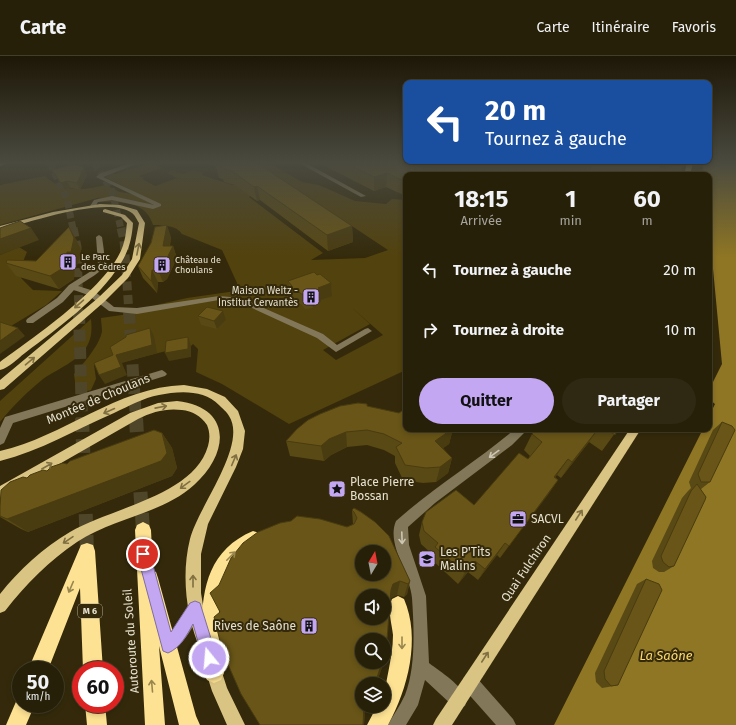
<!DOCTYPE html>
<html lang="fr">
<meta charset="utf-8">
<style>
body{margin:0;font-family:"Fira Sans",sans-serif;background:#2f2812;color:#f1f3f6;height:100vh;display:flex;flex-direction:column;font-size:15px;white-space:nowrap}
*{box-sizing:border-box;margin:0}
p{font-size:13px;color:#a4a39c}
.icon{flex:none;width:22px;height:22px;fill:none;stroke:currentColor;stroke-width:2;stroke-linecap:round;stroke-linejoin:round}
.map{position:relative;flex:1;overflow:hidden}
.drawer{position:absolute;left:403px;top:116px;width:309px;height:260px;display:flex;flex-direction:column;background:#272008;border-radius:8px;box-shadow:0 2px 6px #0003,0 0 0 1px #433e29}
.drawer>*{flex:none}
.hud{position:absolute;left:403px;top:24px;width:309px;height:84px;border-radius:8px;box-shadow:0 2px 6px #0003,0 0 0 1px #433e29;background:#1a4fa0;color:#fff;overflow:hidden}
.needle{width:26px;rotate:10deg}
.fabs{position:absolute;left:355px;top:489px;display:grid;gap:8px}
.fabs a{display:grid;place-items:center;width:36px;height:36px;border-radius:50%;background:#272008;box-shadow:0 2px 6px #0003,0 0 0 1px #433e29;font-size:20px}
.speed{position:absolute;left:12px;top:605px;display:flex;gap:8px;font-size:20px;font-weight:700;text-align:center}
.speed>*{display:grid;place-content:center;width:52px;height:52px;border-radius:50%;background:#272008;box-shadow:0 2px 6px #0003,0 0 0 1px #433e29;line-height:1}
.speed small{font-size:10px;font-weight:400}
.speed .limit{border:6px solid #d22;background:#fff;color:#111}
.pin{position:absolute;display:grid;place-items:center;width:34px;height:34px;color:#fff;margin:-17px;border:2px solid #fff;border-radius:50%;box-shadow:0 1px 4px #0007}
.me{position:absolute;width:44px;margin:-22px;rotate:343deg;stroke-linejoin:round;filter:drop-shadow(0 0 3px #0008)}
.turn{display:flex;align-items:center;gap:14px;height:84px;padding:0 16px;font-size:18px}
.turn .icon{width:52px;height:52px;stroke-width:2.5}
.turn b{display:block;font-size:28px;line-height:34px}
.eta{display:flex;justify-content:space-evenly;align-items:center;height:68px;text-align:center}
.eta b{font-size:24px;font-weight:700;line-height:28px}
.button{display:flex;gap:8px;margin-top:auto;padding:8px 16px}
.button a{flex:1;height:46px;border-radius:24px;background:#c3a7f2;color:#111;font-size:16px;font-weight:700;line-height:46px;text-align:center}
.button a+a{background:#2f2812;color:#f1f3f6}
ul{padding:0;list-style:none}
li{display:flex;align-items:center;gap:12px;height:60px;padding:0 16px}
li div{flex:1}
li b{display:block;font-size:15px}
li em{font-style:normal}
header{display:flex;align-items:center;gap:24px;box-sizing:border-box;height:56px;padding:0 20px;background:#272008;border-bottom:1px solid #433e29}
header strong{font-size:19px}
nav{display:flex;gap:22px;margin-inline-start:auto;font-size:14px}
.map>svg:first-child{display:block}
</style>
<header>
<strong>Carte</strong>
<nav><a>Carte</a><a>Itinéraire</a><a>Favoris</a></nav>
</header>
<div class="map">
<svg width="736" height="669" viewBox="0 0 736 669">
<rect width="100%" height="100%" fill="#342a0b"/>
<g fill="#52420d" fill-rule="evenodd">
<path d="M153 107 162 112 139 120 144 122 142 123 155 130 177 122 167 117 173 114 183 118 193 114 203 117 202 119 232 129H237L251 139 249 141 323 197 311 204 365 202 388 194 278 121 237 107H269L302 126 319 129 355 145 386 148 392 143 406 144V314L289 368 222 328 196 316 198 293 193 288 191 290 170 294 124 306 108 302 94 309 96 323 91 334 78 338 76 334 74 318C83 308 100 289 102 275 102 271 101 266 101 262L143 256 156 249 187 242 236 235 237 227 222 194 182 178C176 169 163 169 153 169 145 142 114 146 92 146L101 141 0 169V129L45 120C64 138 83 134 106 129L120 136 132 138 154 149 162 150 105 121 113 117 115 118ZM350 250 383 279 336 304 323 294 370 268Z"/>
<path d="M441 107H479L487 110C495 107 501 109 509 107H594L591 113 585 116 587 119H420L410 112Z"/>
<path d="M19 191 27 196 22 208 21 222 33 234 62 235 46 249 6 273 0 271V199Z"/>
<path d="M91 263C92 273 92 281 87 290 80 304 56 314 43 323 27 336 13 350 0 366V345Z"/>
</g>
<path fill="#8f7624" d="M706 107H736V669H554L703 373H709V360L715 348 709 343V334L722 308 709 170V119H704L703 110Z"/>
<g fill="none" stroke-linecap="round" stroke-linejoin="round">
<g stroke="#4f4528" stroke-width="7" stroke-dasharray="7 3.5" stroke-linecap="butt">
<path d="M50 107 67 143 73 173"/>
<path d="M94 107 112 135 121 173"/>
</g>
<g stroke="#4f4528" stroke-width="9" stroke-dasharray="9 4.5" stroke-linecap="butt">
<path d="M73 172 77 191 79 257"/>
<path d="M121 172 124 184 129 257"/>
</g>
<g stroke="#4f4528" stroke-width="12" stroke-dasharray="12 5.5" stroke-linecap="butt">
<path d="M79 256 82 363"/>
<path d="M129 256 136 363"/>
</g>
<g stroke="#4f4528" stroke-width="14" stroke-dasharray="14 7" stroke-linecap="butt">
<path d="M82 362 84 415"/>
<path d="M136 362 138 397"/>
<path d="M139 415 143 474"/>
<path d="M85 437 87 495"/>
</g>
<g fill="#827759" fill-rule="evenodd">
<path d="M131 107H139L103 121 161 148V150L153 153 112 144 98 146 95 151H91L90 150 94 144 112 140 154 149 96 121 101 117Z"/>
<path d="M213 107H219L215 110Z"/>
<path d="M299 107H306L366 140 361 141Z"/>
<path d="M99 179 102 181C107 216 107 211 78 230L94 235 114 251 137 252 219 240 241 242 323 278 337 289 365 273 368 272 372 275 336 296 317 282 239 246 219 244 137 258 109 255 88 239 74 234 63 246 33 267H27L26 265 27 263 57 242 69 229 96 212 98 208 96 181Z"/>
<path d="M162 314 165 316 167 318 165 320 13 367 4 387 0 389V372L5 361Z"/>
<path d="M515 373H528L512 389 435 447 408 471 409 489 426 540 429 607C442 617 461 628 467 644L465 650 459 652 453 650 425 624 418 649 406 669H388C393 659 400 650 405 639 416 612 414 571 412 542 410 518 386 488 396 465 434 431 477 405 515 373Z"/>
<path d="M195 545 200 547 202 552C197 566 182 592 168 598L163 595 160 590 163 585 175 571 190 547Z"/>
<path d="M470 619 476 621 513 663 516 669H496L464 633 462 627 464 621Z"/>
</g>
<g fill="#dac483" fill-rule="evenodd">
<path d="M0 107H7L0 110Z"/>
<path d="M687 107H693L690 119H684Z"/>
<path d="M100 148 120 149 137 154 145 167 140 203 128 222 104 246 4 333 0 334V324L98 242 122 219 132 203 139 167C137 164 135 159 132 157 107 139 28 167 0 174V170L53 156Z"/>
<path d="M105 153 125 159 133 167C132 182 129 194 121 207 98 244 59 271 25 297 17 303 9 312 0 314V306C34 281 114 227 124 186 126 180 126 173 127 167L121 161 103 156V154Z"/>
<path d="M184 329 207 333 225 341 238 355 245 375 243 393 236 411 208 468 201 498V537L205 562 214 590 211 595 206 598 201 595C186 561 181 519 190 483 198 451 248 389 229 360 227 356 222 352 219 349 204 333 178 335 159 339 143 342 129 350 114 357 77 373 40 395 0 405V395C63 381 117 331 184 329Z"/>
<path d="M177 345C232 351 230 397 194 429 162 458 113 462 77 486 49 505 26 528 5 555L0 557V538C19 514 43 492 70 476 110 452 194 440 208 390 210 383 210 376 207 369 201 360 192 355 182 354 166 352 152 356 138 363L0 442V430L130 357 158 347Z"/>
<path d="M630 373H641L452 669H433L436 663Z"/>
<path d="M213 605 219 607 227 632 245 669H227L212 635 205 613 207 607Z"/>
</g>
<g fill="#fde293" fill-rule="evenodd">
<path d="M143 466 149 469 151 474 153 515 156 516 158 522 196 660 200 669H179L159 590 165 669H145L135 474 137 469Z"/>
<path d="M253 475 259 477 261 483C257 492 248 495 241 501 236 505 232 511 229 516 212 542 221 587 224 617L221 624 214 627 207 624 204 617C201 564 193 500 253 475Z"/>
<path d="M87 487 93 489 95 495 103 614H83L80 532 48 614H28L81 489Z"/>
<path d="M398 540 404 543C421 582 408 633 388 669H367L377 650H384C384 626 393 604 393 579 392 568 387 554 392 543Z"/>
<path d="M21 640V648H35L26 669H6L18 641Z"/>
<path d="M85 648H105L107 669H87Z"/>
</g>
</g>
<g fill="#594914">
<path d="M217 107 352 170 353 186 328 195 260 144 257 145 235 129 224 126 223 123 219 122 215 108Z"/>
<path d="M319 107H416L406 119V140L386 131 374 135Z"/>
<path d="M590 107H660L661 112H665L664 107H685L682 111V119H587L588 111Z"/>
<path d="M52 114 87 119 80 134 71 132 65 134 56 121Z"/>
<path d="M171 181 170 190H173L177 202 167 223 163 226H158L157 237 143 222 138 210Z"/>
<path d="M76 183 81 194 78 208 75 209 74 223 59 233 16 220 6 207 36 205Z"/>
<path d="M317 219 331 227 332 240 321 244V246L314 249 313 252 305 253 301 248H292L288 225Z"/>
<path d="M223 255 226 264 217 273 201 269 198 260Z"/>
<path d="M367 350 453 373 449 388 443 392 452 402 448 417 436 426 423 427 403 424 395 407V400L384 394 367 389 347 391 331 399 324 405 290 400 286 385Z"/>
<path d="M722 366 710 426 701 433 674 510 664 516H659L653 512 652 505 682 442 688 435 691 432 689 426 713 374Z"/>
<path d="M537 373H618L602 395 589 386 561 422 557 419 555 421 558 424 500 502 497 499 478 524 468 516 458 528 431 503 433 499 421 488 419 479 422 466 474 449 528 403 530 400 524 394 532 378Z"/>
<path d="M162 377 172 392 177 412 172 420 28 476 21 473 0 461 27 422 67 408Z"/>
<path d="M354 452 410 525 407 538 404 541 397 539 391 542 390 544 386 595 384 605V584L362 606H384L376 628 365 651 364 669H260L220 556 219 529 353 469 352 454Z"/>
<path d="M646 523 618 629 608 631 602 632 596 626 595 617 637 528Z"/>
</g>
<g fill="#493c10">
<path d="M84 112 87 119 80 134 77 127Z"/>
<path d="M387 117 386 131 374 135V121Z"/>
<path d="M67 125 71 132 65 134 61 127Z"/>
<path d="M257 130 260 144 257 145 254 131Z"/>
<path d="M167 169 171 181 168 198 173 190 177 202 167 223 163 226 158 214Z"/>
<path d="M352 170 353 186 328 195 327 179Z"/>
<path d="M69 171 76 183 81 194 78 208 75 209 74 223 59 233 50 220 67 196Z"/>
<path d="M31 172 39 184 0 199V183Z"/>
<path d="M152 214 158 226 157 237 151 225Z"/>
<path d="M331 227 332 240 321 244V246L314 249 313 252 312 239 313 236 318 232Z"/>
<path d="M223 255 226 264 217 273 214 265Z"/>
<path d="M18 272 25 280 0 298V285Z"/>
<path d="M150 272 154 281 157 297 122 307 127 319 105 328 99 319 116 299Z"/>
<path d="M188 281 191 290V301L169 305 165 297Z"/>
<path d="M453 373 449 388 432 400 435 385Z"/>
<path d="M598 373 589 386 561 422 572 406Z"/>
<path d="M346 376 347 391 331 399 324 405 321 390 329 383Z"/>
<path d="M162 377 172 392 177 412 172 420 28 476 7 463Z"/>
<path d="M452 402 448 417 436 426 440 411Z"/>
<path d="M568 403 557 419 543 436 554 421Z"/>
<path d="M558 424 548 439 500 502 509 490Z"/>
<path d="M505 487 497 499 478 524 485 513Z"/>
<path d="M475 505 468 516 458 528 465 517Z"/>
<path d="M400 525 397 539 391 542 389 547 391 534 393 528Z"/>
<path d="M410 525 407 538 404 541 408 528Z"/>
<path d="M382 606H384L376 628H375Z"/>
<path d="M364 650H365L364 669H363Z"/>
</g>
<g fill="#685517" stroke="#493c10" fill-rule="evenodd">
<path d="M217 107H257L352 170 327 179 257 130 254 131 232 115 220 111 223 110 215 108Z"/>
<path d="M345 107H416L432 119H406V126L387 117 374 121Z"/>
<path d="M591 107H660L661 112H669V107H682V119H601L590 117Z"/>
<path d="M75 108 84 112 77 127 67 125 61 127 52 114Z"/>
<path d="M20 165 31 172 0 183V172Z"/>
<path d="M167 169 163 190H173L162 212 158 214H152L151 225 138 210 151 187 155 171Z"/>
<path d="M69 171 74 182 71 196H67L66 210 50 220 6 207 7 204 36 205Z"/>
<path d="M314 216 317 219 320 218 331 227 318 232 320 233 313 236 312 239 304 240 299 236 290 235 292 230 288 225Z"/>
<path d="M207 251 223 255 214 265 198 260Z"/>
<path d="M0 266 18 272 0 285Z"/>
<path d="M150 272 152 289 116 299 121 311 99 319 94 307 113 299 110 291 126 281V279Z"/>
<path d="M188 281V293L165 297 166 285Z"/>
<path d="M358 347 367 348V350L399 357 406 352V373H452L435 385 452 402 440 411 426 412 405 409 396 391 402 387 384 378 367 374 346 376 329 383 321 390 286 385 297 373 308 364 320 358 340 350Z"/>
<path d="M722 366 732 370 735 374 710 426H701L698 418Z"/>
<path d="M537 373H598L572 406 568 403 554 421 558 424 509 490 505 487 485 513 475 505 465 517 435 491 438 487 424 475 422 466 426 456 456 434 474 449 519 397 528 403 542 386 532 378Z"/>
<path d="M606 373H618L615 379Z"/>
<path d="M154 374 162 377 167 397 161 405 7 463 0 460V450L1 434 10 426 23 421 27 422 30 419 43 414 47 415 51 411 63 407 67 408 70 405Z"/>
<path d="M697 428 706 441 705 444 674 510 669 511 663 506 661 500 691 435Z"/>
<path d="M354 452 361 456 375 466 389 480 410 525 408 528 400 525 393 528 391 534 386 595 384 601V584H362V606H382L375 628H362V650H364L363 669H260L241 638 223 597 214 561 220 556 210 537 219 529 231 502 243 487 258 476 280 467 291 465 297 460 320 463 347 471 354 468 357 462 354 456 352 454ZM362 496H384V518H362ZM362 540H384V562H362Z"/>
<path d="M646 523 659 528 662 534 618 629 611 630 605 623 604 615Z"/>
</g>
<defs><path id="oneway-shaft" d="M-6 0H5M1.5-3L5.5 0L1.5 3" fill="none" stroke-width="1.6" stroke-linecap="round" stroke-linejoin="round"/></defs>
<g stroke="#7f6f41">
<use href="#oneway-shaft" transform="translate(138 193) rotate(-79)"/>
<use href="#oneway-shaft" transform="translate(79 248) rotate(139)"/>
<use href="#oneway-shaft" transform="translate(30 305) rotate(-40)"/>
<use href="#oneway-shaft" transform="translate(161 351) rotate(-11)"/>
<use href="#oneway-shaft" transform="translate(109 355) rotate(156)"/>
<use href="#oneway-shaft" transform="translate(234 404) rotate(-67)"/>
<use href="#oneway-shaft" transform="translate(47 410) rotate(-30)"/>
<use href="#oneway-shaft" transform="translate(185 429) rotate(144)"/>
<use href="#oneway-shaft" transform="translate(579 459) rotate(-57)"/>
<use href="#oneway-shaft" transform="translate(68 484) rotate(146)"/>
<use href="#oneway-shaft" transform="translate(193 525) rotate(-90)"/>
<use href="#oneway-shaft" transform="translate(485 601) rotate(-57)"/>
</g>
<g stroke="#cdc6b2">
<use href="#oneway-shaft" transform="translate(494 398) rotate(144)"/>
<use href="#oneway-shaft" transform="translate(402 482) rotate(88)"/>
</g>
<g stroke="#98864f">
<use href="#oneway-shaft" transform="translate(231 500) rotate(-45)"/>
<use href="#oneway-shaft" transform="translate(71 531) rotate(113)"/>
<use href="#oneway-shaft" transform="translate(402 587) rotate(90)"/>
<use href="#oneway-shaft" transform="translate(152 630) rotate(-95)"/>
</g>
<linearGradient id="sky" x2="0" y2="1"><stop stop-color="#1d1706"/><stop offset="0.53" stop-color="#4a4a3f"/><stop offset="1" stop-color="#4a4a3f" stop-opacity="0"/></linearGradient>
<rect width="736" height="201" fill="url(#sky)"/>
<path fill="#c3a7f2" stroke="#7f6d9d" d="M143 491 148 493 150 498 171 576 190 547 195 545 200 547 217 602 214 607 209 609 204 607 193 568C187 579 180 592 168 597L163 595 137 498 139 493Z"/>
<defs>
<g id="building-square" transform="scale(0.9)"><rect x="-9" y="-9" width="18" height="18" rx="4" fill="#c3a7f2" stroke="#342a0b"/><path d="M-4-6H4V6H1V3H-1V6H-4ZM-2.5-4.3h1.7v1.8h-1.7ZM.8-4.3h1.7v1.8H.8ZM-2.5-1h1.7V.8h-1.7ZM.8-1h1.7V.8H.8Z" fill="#111"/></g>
<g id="sight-square" transform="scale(0.9)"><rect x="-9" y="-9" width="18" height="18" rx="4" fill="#c3a7f2" stroke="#342a0b"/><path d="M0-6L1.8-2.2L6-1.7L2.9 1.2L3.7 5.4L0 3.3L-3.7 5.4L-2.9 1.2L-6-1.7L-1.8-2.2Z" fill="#111"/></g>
<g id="office-square" transform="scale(0.9)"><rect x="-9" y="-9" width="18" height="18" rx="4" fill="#c3a7f2" stroke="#342a0b"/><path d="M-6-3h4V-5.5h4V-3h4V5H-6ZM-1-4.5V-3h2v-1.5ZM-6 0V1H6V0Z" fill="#111"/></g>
<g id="school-square" transform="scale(0.9)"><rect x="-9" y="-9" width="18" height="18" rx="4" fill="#c3a7f2" stroke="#342a0b"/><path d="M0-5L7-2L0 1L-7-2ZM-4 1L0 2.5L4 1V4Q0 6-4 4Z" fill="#111"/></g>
</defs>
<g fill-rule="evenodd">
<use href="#building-square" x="68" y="206"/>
<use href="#building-square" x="162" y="209"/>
<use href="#building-square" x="311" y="241"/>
<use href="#sight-square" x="337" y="433"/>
<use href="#office-square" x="518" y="463"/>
<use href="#school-square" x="427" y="503"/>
<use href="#building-square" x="309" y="570"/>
</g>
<g text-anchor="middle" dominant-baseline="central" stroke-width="4" stroke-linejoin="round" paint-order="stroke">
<g font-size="9" fill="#e6e0cf" stroke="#342a0b" text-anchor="start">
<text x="81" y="201">Le Parc<tspan x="81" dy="10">des Cèdres</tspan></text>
<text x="175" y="204">Château de<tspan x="175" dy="10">Choulans</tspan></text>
</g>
<rect fill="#342a0b" stroke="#b1a994" stroke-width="1" x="78" y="548" width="24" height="14" rx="3"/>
<g font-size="9" font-weight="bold" fill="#e6e0cf">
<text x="90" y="555">M 6</text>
</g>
<g font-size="10" fill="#e6e0cf" stroke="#342a0b" text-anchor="end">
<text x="298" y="235">Maison Weitz -<tspan x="298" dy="12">Institut Cervantès</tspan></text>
</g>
<g font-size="12" fill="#e6e0cf" stroke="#342a0b">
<text transform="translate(98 343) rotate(-23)">Montée de Choulans</text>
<text transform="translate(526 512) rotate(-56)">Quai Fulchiron</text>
<text transform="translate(131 585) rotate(-94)">Autoroute du Soleil</text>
</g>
<g font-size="12" fill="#e6e0cf" stroke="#342a0b" text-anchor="start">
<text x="350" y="426">Place Pierre<tspan x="350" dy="14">Bossan</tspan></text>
<text x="531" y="463">SACVL</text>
<text x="440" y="496">Les P'Tits<tspan x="440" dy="14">Malins</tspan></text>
<text x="296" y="570" text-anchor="end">Rives de Saône</text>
</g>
<g font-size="13" font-style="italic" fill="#feda6f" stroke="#342a0b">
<text x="666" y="599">La Saône</text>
</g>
</g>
</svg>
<div class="fabs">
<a><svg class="needle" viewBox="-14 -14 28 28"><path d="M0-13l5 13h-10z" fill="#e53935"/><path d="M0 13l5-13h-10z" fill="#a4a39c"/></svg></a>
<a><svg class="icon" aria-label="sound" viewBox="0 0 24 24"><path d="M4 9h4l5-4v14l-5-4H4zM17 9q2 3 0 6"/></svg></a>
<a><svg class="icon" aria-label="search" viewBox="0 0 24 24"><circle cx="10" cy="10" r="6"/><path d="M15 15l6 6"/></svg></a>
<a><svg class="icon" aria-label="layers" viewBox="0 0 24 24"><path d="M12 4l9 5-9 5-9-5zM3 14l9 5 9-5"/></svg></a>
</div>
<div class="speed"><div>50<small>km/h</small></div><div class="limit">60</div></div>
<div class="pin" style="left:143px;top:498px;background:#d93025"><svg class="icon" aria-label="arrive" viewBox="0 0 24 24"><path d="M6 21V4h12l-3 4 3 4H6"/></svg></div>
<svg class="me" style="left:209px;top:602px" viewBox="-20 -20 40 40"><circle r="17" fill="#c3a7f2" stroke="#fff" stroke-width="3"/><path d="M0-11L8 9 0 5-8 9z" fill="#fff"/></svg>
<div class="hud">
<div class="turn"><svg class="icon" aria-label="left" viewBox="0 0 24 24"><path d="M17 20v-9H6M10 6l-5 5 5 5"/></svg><div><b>20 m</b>Tournez à gauche</div></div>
</div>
<section class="drawer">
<div class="eta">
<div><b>18:15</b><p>Arrivée</p></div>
<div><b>1</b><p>min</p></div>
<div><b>60</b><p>m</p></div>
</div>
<ul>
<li><svg class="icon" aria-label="left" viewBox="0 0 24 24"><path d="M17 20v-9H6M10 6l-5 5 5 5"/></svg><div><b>Tournez à gauche</b></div><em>20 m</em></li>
<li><svg class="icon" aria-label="right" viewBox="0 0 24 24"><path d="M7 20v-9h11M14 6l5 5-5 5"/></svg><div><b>Tournez à droite</b></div><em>10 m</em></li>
</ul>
<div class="button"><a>Quitter</a><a>Partager</a></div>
</section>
</div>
